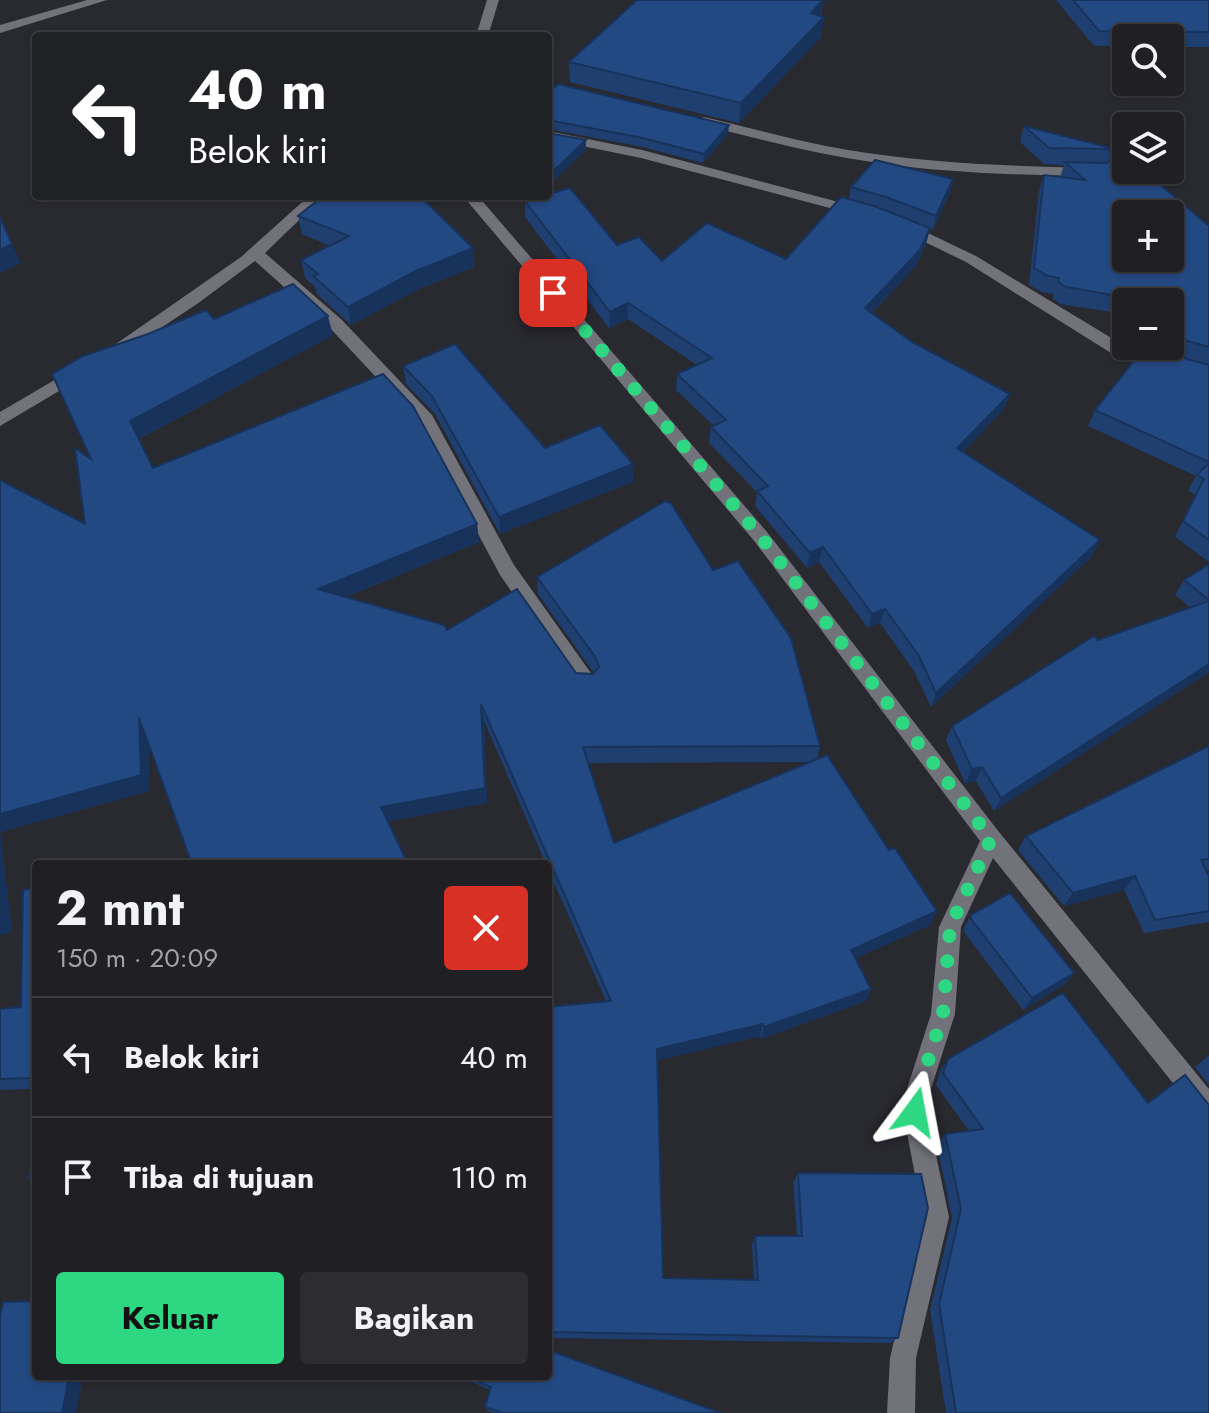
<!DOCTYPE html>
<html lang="id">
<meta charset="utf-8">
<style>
body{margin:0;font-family:Jost,sans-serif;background:#2c2c31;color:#f1f3f6;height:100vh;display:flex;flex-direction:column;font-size:30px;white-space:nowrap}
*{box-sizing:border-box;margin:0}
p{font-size:26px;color:#a1a2a6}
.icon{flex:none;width:44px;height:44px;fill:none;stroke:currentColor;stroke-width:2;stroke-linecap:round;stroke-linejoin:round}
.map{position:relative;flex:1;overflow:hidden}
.details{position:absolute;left:32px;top:860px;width:520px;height:520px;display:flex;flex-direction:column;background:#1f1f24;border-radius:8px;box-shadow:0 2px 6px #0004,0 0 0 2px #3c3d41}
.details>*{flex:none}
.banner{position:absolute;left:32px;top:32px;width:520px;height:168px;border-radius:8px;box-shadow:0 2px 6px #0004,0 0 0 2px #3c3d41;background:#202124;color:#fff;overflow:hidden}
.buttons{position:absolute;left:1112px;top:24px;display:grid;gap:16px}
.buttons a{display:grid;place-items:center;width:72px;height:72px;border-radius:8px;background:#1f1f24;box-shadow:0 2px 6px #0004,0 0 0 2px #3c3d41;font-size:40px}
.pin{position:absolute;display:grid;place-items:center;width:68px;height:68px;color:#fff;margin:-34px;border-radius:16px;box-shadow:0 4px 12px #0006}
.me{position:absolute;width:88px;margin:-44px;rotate:13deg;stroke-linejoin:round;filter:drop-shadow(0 0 6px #0008)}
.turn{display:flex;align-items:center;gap:28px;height:168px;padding:0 24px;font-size:36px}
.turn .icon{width:104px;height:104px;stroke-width:2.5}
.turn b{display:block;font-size:56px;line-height:68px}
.round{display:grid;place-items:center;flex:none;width:84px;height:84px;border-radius:8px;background:#2c2c31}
.headline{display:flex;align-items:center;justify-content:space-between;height:136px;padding:0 24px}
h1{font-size:48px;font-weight:700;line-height:60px}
.primary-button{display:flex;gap:16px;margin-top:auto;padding:16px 24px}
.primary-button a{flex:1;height:92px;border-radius:8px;background:#2ed883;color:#111;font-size:32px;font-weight:700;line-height:92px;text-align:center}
.primary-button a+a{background:#2c2c31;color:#f1f3f6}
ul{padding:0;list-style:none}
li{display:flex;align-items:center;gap:24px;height:120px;padding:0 24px;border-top:2px solid #3c3d41}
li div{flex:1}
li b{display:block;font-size:30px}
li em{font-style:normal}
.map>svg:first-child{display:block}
</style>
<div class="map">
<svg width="1209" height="1413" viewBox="0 0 1209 1413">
<rect width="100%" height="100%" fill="#292930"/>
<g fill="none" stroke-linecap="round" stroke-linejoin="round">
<g fill="#71727a" fill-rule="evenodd">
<path d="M487 0H499L488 36H476Z"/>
<path d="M704 117C752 128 799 142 848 150 927 163 1007 166 1087 168L1094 172 1087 176C1017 175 948 173 879 163 818 155 759 139 699 124L697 121Z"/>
<path d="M548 131 642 150 865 209 867 212 860 216 641 158 548 139Z"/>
<path d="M309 196H324L265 253 342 320 432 415 514 565 593 676 596 682 593 688H579L500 575 419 423 330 328 255 261 197 304 117 357H105L103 353 241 257Z"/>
<path d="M463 196H478L767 532 999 832 1209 1089V1120L1200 1117 993 858 961 927 955 1014 930 1092 927 1112 949 1217 916 1358 915 1413H887L890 1358 923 1217 903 1112 906 1092 931 1014 939 927 980 841 755 542Z"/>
<path d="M905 222 976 256 1123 345 1209 368V380L1111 353 966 262 900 230 898 227Z"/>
<path d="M80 365 88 371 86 375 0 426V412Z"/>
</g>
<path fill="#71727a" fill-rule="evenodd" d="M87 0H107L0 33V25Z"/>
</g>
<g fill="#1e3f70" fill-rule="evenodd">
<path d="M823 0 821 16 824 17 821 37 739 123 570 82 569 62Z"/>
<path d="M1056 0H1209V47H1170V38H1126V46H1094Z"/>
<path d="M548 93 728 134 703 163 643 147 548 129Z"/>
<path d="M1024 126 1119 150 1209 226V562L1175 537 1195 495 1188 490 1196 476 1088 426 1095 410 1151 346H1170V302H1126V325H1123L1124 314 1060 304 1053 299V294L1042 292 1029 285 1039 191 1044 175 1060 177 1064 165 1044 164 1020 142Z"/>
<path d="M953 179 950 192 933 230 930 228 926 244 916 266 872 313 912 342 1010 394 1004 409 963 452 1100 540 1092 556 931 707 914 671 880 623 868 628 819 562 807 568 755 506 757 492 709 443 711 427 714 426 676 390 677 374 697 365 628 319 609 328 525 217V201L617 245 662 261 786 259 849 199 851 187Z"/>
<path d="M298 216 473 248 474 267 419 289 351 325 317 294 315 287 305 278 301 260 330 246 302 234Z"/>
<path d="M214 319 333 335 139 439 153 468 477 524 479 542 346 597 576 673 593 674 594 673 538 594 537 577 820 746 817 760 937 911 930 925 856 958 871 989 866 1001 761 1039 760 1036 658 1060 663 1278 754 1280 752 1244 755 1236H797L793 1182 798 1173 898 1338 890 1343 548 1338V1007L606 1001 548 869V864H546L484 721 487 803 148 744 150 791 0 832 12 931 0 935V480L85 524 91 459ZM812 762 614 843 588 763Z"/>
<path d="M403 366 545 448 633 482 500 534 435 414 406 384Z"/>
<path d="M1209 564V672L994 811 976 781 965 783 946 740 952 726 1098 640 1190 607 1175 595 1184 580Z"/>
<path d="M1209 746V870L1206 871 1209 876V922L1144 933 1124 890 1064 906 1018 850 1026 836Z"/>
<path d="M36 887V1089L0 1090V1009L21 1007Z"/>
<path d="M971 915 1064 985 1023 1010 964 932V928Z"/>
<path d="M1209 1055V1085L1195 1067Z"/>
<path d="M948 1059 1209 1413H946L930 1310 952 1218 937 1144 945 1134 969 1131 936 1085 940 1071Z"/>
<path d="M458 1376H548L721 1413H494L488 1411 485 1407 490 1390Z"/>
</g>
<g fill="#18335b">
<path d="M823 0 820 20 811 13Z"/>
<path d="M824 17 821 37 739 123 741 103Z"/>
<path d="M729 125 728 134 703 163 704 154Z"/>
<path d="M586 140V150L548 186V176Z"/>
<path d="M953 179 950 192 933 230 936 216Z"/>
<path d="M930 228 926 244 916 266 861 324 865 308Z"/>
<path d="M12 244 21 263 0 273V250Z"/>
<path d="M473 248 474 267 419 289 351 325 348 307 416 271Z"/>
<path d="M628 303V319L609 328 610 312Z"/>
<path d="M328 316 333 335 138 439 130 421Z"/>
<path d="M1010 394 1004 409 952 464 957 448Z"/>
<path d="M633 464V482L500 534 499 517Z"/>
<path d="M477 524 479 542 323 606 318 589Z"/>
<path d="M1100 540 1092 556 931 707 936 693Z"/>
<path d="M823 547 819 562 807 568 810 553Z"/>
<path d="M885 609 880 623 868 628 872 614Z"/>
<path d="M1209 664V672L994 811 1001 798Z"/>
<path d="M481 704 484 721 487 803 386 822 381 807Z"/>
<path d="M139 718 148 734 150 791 0 832 12 931 0 935V814Z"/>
<path d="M982 767 976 781 965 783 972 769Z"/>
<path d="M1135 876 1124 890 1064 906 1073 893Z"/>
<path d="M937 911 930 925 846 963 851 950Z"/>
<path d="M1074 973 1064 985 1023 1010 1032 998Z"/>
<path d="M871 989 866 1001 761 1039 764 1027Z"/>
<path d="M763 1024 760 1036 656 1061 657 1049Z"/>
<path d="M69 1376H83L76 1413H62Z"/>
</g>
<g fill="#234982" stroke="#18335b" stroke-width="2" fill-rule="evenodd">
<path d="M637 0H823L811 13 824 17 741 103 569 62Z"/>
<path d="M1073 0H1209V32L1099 31Z"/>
<path d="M558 84 729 125 704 154 643 138 548 120V93Z"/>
<path d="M1024 126 1119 150 1126 156V170H1143L1209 226V347L1170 336V302H1131V298L1066 287 1058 282 1059 278 1048 276 1034 268 1044 175 1085 180 1065 162 1107 163 1117 154 1107 149 1049 148ZM1126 214H1170V258H1126Z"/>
<path d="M548 133 586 140 548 176Z"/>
<path d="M875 160 953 179 936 216 886 197 851 187Z"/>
<path d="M570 188 617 245 639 237 662 261 707 223 786 259 841 197 874 206 930 228 920 250 865 308 912 342 1010 394 957 448 1100 540 936 693 919 656 885 609 872 614 823 547 810 553 757 491 768 486 711 427 726 420 677 374 712 358 628 303 610 312 525 201 542 196H548V194Z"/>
<path d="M323 196H420L473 248 416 271 348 307 313 276 318 274 301 260 349 236 298 216Z"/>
<path d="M0 217 12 244 0 250Z"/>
<path d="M293 284 328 316 130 421 153 468 383 374 413 406 477 524 318 589 444 625 447 630 517 589 576 673 593 674 599 667 596 658 537 577 665 501 671 503 713 570 738 561 791 638 820 746 583 747 614 843 827 755 889 850 895 848 937 911 851 950 871 989 764 1027 763 1024 657 1049 663 1278 758 1280 755 1236H802L798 1173 921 1174 928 1208 898 1338 548 1332V1007L611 1001 481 704 485 788 381 807 408 864H192L139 718 141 775 0 814V480L85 524 75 448 91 459 52 374 83 356 148 334 206 310 214 319Z"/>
<path d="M455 344 545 448 600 425 633 464 499 517 432 396 403 366Z"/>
<path d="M1145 347 1209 365V462L1095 410Z"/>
<path d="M1209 463V540L1183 521 1204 479 1197 475Z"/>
<path d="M1209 564V600L1184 580Z"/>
<path d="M1209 601V664L1001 798 982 767 972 769 952 726 1094 636 1098 640Z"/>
<path d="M1209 746V859L1201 860 1209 876V911L1155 920 1135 876 1073 893 1026 836Z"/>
<path d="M36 887V1074L34 1078 0 1079V1009L21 1007 23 890Z"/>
<path d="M1010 893 1074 973 1032 998 971 919V915Z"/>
<path d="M1063 993 1148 1103 1185 1075 1209 1105V1413H956L939 1304 961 1209 945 1134 983 1129 943 1073 948 1059Z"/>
<path d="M36 1151V1178H28Z"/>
<path d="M36 1301V1376H69L62 1413H0V1315L3 1302Z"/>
<path d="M548 1350 721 1413H503L485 1407 491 1387 465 1376H548Z"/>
</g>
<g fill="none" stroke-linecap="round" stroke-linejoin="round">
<path stroke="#2ed883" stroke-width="14" stroke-dasharray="0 25.2" d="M553 293 761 537 991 839 950 927 943 1014 918 1092 915 1112"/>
</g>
</svg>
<div class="buttons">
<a><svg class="icon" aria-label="search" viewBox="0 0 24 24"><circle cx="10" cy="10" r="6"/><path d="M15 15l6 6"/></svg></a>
<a><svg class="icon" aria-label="layers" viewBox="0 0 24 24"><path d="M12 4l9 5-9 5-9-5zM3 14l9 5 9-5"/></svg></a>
<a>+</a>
<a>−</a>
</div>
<div class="pin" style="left:553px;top:293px;background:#d93025"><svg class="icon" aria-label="arrive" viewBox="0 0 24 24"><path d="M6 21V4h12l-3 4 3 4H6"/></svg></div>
<svg class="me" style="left:915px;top:1112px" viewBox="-20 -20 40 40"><path d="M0-17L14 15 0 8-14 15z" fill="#2ed883" stroke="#fff" stroke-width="4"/></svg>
<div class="banner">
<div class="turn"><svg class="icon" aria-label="left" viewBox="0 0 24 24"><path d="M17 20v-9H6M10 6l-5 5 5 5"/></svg><div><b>40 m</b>Belok kiri</div></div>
</div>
<section class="details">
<div class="headline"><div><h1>2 mnt</h1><p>150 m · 20:09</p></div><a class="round" style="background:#d93025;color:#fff"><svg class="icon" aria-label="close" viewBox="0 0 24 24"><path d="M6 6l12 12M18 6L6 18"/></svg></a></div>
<ul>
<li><svg class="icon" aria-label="left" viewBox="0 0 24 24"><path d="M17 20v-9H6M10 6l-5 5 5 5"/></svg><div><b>Belok kiri</b></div><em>40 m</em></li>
<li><svg class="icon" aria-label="arrive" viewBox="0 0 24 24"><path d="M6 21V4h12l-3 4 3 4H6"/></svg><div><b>Tiba di tujuan</b></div><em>110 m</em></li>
</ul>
<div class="primary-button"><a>Keluar</a><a>Bagikan</a></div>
</section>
</div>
